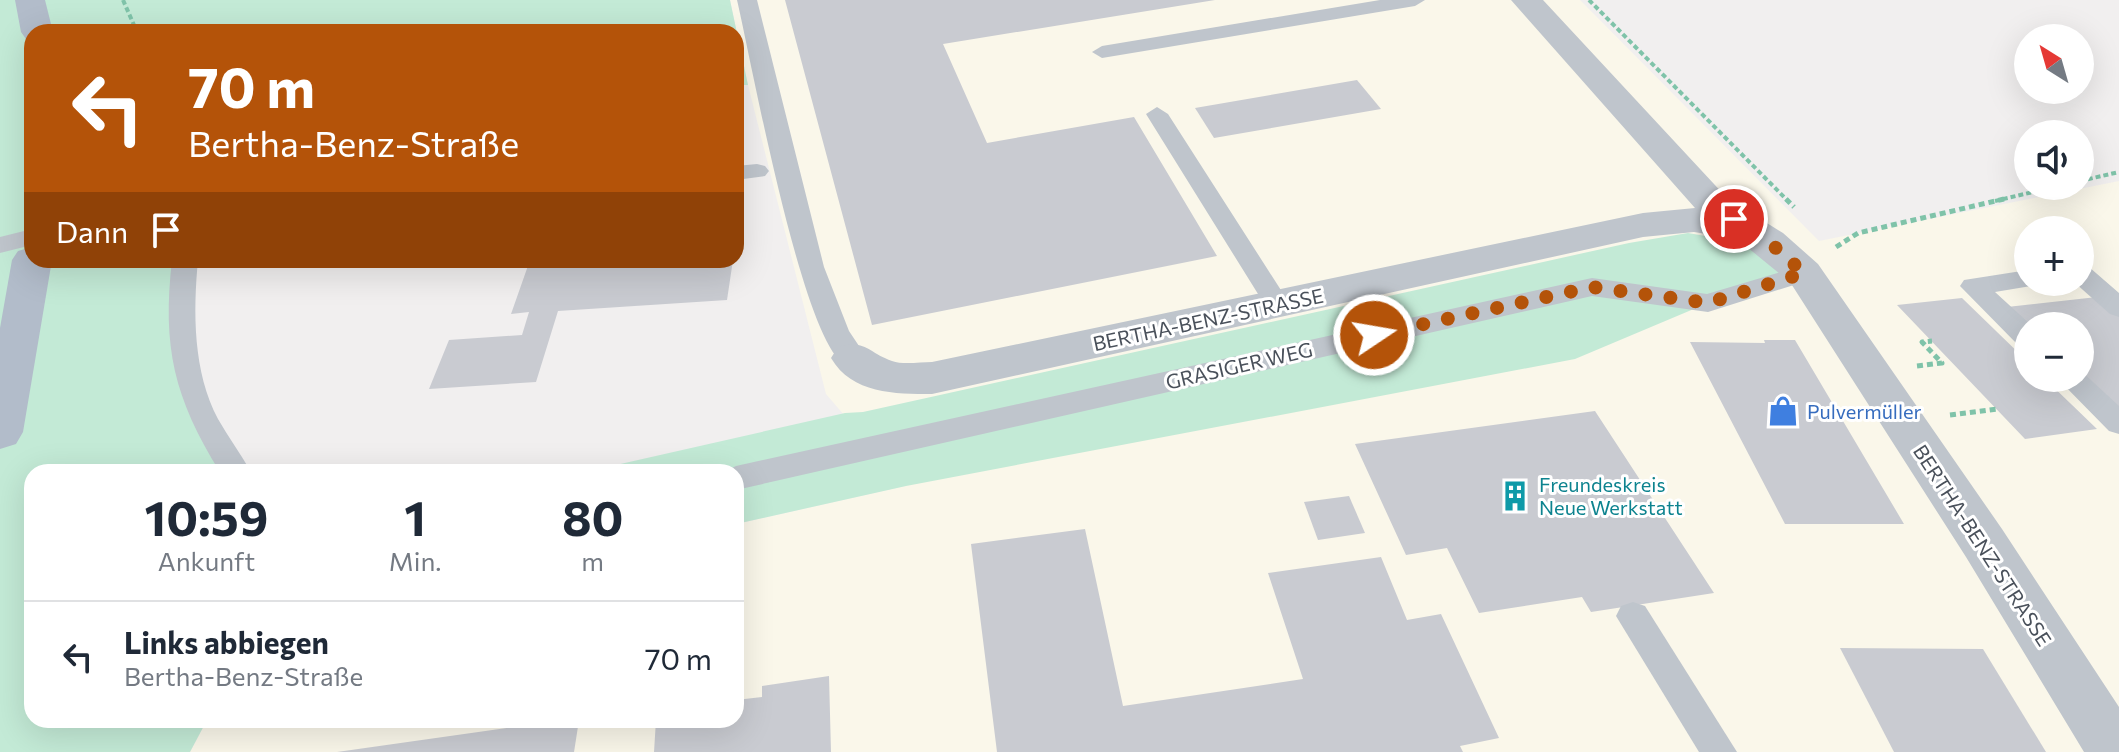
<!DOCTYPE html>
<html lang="de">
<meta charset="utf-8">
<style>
body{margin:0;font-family:Commissioner,sans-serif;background:#f6f6f7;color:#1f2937;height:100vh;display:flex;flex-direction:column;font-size:30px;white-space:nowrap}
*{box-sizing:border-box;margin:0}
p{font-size:26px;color:#747a83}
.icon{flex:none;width:44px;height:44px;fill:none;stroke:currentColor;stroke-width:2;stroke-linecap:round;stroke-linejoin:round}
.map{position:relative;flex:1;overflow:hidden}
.panel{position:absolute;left:24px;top:464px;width:720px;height:264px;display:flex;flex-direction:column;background:#fff;border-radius:24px;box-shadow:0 8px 32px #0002}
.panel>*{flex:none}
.hud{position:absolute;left:24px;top:24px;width:720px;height:244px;border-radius:24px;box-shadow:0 8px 32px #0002;background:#b45309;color:#fff;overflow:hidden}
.needle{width:52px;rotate:323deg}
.controls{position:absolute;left:2014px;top:24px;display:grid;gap:16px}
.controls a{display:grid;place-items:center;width:80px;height:80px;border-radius:50%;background:#fff;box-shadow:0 8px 32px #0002;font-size:40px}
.pin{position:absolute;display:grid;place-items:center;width:68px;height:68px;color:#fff;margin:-34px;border:4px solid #fff;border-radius:50%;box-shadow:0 2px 8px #0007}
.me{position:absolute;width:88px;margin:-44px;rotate:78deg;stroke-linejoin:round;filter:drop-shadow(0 0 6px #0008)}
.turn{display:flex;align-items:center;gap:28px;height:168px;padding:0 32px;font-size:36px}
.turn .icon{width:104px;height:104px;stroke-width:2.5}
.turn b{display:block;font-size:56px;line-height:68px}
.then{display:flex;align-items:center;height:76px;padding:0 32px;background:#0003;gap:16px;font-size:30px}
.eta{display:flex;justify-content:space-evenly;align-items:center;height:136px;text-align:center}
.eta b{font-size:48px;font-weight:700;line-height:56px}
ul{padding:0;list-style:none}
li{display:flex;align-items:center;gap:24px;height:112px;padding:0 32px;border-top:2px solid #e0e1e3}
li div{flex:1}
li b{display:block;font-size:30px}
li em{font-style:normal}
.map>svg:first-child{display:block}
</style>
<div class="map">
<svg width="2119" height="752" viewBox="0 0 2119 752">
<rect width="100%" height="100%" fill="#f1efef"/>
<path fill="#faf7ea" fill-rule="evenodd" d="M730 0H1580L1819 241 2119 181V752H190L207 720H736V524L905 486 826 394 748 85ZM2028 230H2080V282H2028ZM2028 326H2080V378H2028Z"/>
<g fill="#c3ead6">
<path d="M0 0H730L748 85H736V32H32V260H185L186 355 236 472H32V720H207L190 752H0Z"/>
<path d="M1688 233 1734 241 1804 273 1708 303 1575 359 906 486 736 524V472H585L845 413 863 412 1629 243Z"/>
</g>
<g fill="#c9cbd1">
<path d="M785 0H1215L943 44 987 143 1134 117 1217 256 872 325Z"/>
<path d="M1357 80 1381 109 1214 138 1195 108Z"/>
<path d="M530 260H733L727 300 558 311 536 382 429 389 449 340 522 335 529 312 511 314Z"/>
<path d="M2097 297 2119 316V413L2080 376V326H2027L2007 307Z"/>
<path d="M1962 298 2028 362V378H2044L2097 429 2025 439 1897 305Z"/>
<path d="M1764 340H1795L1904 524H1785L1690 342 1765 343Z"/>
<path d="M1595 411 1714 593 1591 612 1582 597 1479 613 1447 548 1406 555 1355 444Z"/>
<path d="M1349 496 1365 533 1318 540 1304 502Z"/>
<path d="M1085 529 1123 706 1303 679 1268 573 1381 557 1407 620 1441 614 1499 738 1460 746 1463 752H997L971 544Z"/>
<path d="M1840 648 1983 649 2046 752H1894Z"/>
<path d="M829 676 831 752H654L656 720H736V700L762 697V686Z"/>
<path d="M563 720H579L574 752H337Z"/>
</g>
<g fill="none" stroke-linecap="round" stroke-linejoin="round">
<g stroke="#7fc3a9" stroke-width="4" stroke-dasharray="5 3" stroke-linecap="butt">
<path d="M123 0 137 32"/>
<path d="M1589 0 1788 201"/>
<path d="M2080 181 2119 172"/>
<path d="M1995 201 2058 186"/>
</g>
<g stroke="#7fc3a9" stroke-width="5" stroke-dasharray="6 4" stroke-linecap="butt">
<path d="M1786 199 1794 207"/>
<path d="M1836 247 1858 233 2004 199"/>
<path d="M1917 366 1942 363 1922 342 1932 341"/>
<path d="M1950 415 1997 409"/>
</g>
<g fill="#bfc5cc" fill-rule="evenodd">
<path d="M737 0H757L824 267 849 331 867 358 863 365C857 367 851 369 845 365 802 341 751 59 737 0Z"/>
<path d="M1380 0H1425L1415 6 1102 58 1092 52 1102 46Z"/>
<path d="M1157 107 1168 114 1286 298 1290 304 1286 310 1277 313 1268 310 1146 114Z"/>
<path d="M757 164 765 166 769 171 765 176 736 180V166Z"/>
<path d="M32 229V245L0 253V237Z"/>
<path d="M172 260H198C193 312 193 372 218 419 228 437 241 454 251 472H220C174 398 162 347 172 260Z"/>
<path d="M1804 265 1813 267 1817 273 1813 279 1708 312 1592 296 736 490V472H724L736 466 1592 278 1707 294Z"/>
<path d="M2080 265 2089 267 2119 293V317L2110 314 2074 282H2080Z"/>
<path d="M2028 270V282H2039L2037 285 1995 292 2032 326H2028V347L2018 345 1960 286 1964 280Z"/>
<path d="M2081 371 2119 406V434L2109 431 2057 378H2080Z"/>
<path d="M1633 602 1645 606 1737 752H1699L1616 616 1621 606Z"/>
</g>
<path fill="#bfc5cc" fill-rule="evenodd" d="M1511 0H1543L1727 198 1783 233 1818 264 2002 529 2119 707V752H2084L1966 557 1790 282 1737 239 1694 232 1643 237 932 394C895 394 852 394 831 358L838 347C866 339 868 353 892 361 903 365 920 362 932 362L1643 213 1695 208Z"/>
<g fill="#b2bcca" fill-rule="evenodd">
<path d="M15 0H45L53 32H32V40L26 39 21 32Z"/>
<path d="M32 247V260H52L23 432 16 444 0 449V328L12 260 18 251Z"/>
</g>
</g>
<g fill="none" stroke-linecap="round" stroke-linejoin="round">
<path stroke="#b45309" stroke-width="14" stroke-dasharray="0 25.2" d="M1374 335 1592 287 1708 303 1804 273 1769 242 1734 219"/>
</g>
<defs>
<g id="shop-bare" transform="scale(2.4)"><path d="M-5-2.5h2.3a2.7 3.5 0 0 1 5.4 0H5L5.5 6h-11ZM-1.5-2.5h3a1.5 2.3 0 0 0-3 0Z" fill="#3f7fe0" stroke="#fff" stroke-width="2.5" paint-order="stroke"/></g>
<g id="building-bare" transform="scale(2.4)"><path d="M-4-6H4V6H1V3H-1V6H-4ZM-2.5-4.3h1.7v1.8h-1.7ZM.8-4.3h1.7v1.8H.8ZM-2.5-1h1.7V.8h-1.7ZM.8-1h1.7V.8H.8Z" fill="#0f9aa8" stroke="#fff" stroke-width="2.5" paint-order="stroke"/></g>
</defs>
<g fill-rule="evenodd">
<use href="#shop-bare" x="1783" y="411"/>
<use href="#building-bare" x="1515" y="496"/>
</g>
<g text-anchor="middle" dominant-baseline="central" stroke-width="6" stroke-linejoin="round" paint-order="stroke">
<g font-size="20" fill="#49505a" stroke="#fff">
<text transform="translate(1208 319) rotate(-12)">BERTHA-BENZ-STRASSE</text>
<text transform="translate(1239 365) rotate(-13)">GRASIGER WEG</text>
<text transform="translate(1983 545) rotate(57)">BERTHA-BENZ-STRASSE</text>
</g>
<g font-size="20" fill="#366cbe" stroke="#fff" text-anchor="start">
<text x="1807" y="411">Pulvermüller</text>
</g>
<g font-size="20" fill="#0d838f" stroke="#fff" text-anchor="start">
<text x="1539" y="484">Freundeskreis<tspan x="1539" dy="23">Neue Werkstatt</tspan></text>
</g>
</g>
</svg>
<div class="controls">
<a><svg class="needle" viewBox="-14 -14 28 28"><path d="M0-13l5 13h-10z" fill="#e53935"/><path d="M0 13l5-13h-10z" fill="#747a83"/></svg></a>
<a><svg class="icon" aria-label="sound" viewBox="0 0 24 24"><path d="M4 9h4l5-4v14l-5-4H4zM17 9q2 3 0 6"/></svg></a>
<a>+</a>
<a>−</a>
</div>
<div class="pin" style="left:1734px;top:219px;background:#d93025"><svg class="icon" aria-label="arrive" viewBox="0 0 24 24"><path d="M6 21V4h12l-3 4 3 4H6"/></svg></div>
<svg class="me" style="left:1374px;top:335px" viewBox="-20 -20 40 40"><circle r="17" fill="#b45309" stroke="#fff" stroke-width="3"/><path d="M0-11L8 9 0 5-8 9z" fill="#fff"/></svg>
<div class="hud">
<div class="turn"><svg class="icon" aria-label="left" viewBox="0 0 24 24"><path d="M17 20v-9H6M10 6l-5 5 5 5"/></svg><div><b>70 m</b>Bertha-Benz-Straße</div></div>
<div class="then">Dann<svg class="icon" aria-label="arrive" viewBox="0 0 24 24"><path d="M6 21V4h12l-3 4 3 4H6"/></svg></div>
</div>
<section class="panel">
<div class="eta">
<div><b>10:59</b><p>Ankunft</p></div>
<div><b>1</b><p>Min.</p></div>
<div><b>80</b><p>m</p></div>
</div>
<ul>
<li><svg class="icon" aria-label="left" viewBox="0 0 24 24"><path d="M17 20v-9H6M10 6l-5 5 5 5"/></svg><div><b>Links abbiegen</b><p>Bertha-Benz-Straße</p></div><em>70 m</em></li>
</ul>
</section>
</div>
